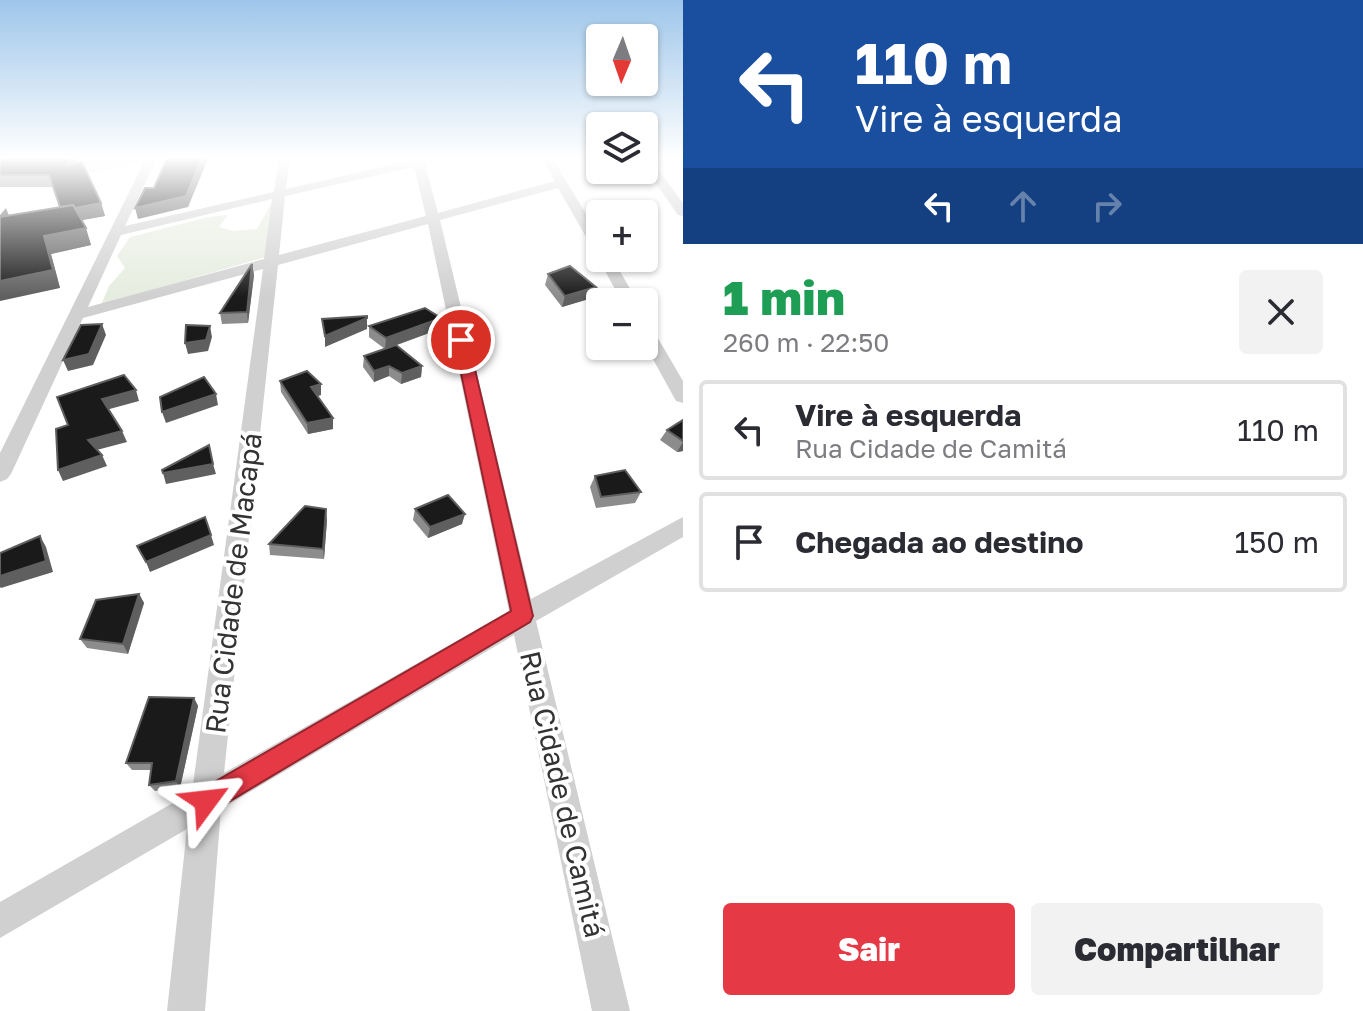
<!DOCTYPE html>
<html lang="pt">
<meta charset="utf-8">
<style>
body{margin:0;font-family:"Golos Text",sans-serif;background:#f2f2f3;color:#2b2b33;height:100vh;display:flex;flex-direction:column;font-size:30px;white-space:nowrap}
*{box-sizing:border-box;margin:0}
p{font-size:26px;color:#7c7c81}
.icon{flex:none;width:44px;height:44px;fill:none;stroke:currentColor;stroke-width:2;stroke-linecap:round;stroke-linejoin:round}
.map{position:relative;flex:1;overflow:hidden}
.sheet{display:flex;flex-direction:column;background:#fff;width:680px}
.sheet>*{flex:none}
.guide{background:#1a4fa0;color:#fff;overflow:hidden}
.needle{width:52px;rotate:182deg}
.tools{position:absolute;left:586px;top:24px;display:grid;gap:16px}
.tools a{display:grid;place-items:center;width:72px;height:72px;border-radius:8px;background:#fff;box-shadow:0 2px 6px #0004;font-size:40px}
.pin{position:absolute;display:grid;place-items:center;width:68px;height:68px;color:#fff;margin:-34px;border:4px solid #fff;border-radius:50%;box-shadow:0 2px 8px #0007}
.me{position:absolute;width:88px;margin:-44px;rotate:60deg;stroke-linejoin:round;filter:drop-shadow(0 0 6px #0008)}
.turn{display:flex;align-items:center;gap:28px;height:168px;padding:0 40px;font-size:36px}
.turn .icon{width:104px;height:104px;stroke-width:2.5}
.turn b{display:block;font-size:56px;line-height:68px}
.lanes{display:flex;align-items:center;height:76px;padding:0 40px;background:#0003;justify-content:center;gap:40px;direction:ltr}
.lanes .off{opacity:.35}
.round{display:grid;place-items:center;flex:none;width:84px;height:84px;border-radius:8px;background:#f2f2f3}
.head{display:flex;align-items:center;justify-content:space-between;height:136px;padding:0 40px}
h1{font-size:48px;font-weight:800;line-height:60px;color:#1e9e55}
.primary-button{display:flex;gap:16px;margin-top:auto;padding:16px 40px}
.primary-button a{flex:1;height:92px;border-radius:8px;background:#e63946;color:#fff;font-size:32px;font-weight:800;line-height:92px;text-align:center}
.primary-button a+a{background:#f2f2f3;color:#2b2b33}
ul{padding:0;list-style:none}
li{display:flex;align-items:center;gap:24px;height:100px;margin:0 16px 12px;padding:0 24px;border:4px solid #e1e1e2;border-radius:8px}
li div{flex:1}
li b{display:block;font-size:30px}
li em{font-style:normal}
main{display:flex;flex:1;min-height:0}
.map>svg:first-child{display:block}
</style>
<main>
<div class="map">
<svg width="683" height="1011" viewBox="0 0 683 1011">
<rect width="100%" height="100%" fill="#fff"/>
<g fill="#e6ecdf">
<path d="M41 156H148L145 162 77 176Z"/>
<path d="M272 202 269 256 101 305 109 286 125 268 117 256 130 237 209 217 228 215 219 227 233 231 257 229Z"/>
</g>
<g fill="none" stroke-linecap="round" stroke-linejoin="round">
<g fill="#d0d0d0" fill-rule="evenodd">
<path d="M147 156H158L125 226 274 192 279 156H290L286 189 412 160V156H450L425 164 438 213 555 181 540 156H551L600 237V253L593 249 558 188 440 220 531 599 683 517V537L536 621 630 1011H592L514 635 221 809 205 1011H167L187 829 0 938V902L192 792 263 269 83 318 11 474 7 479 0 482V453ZM414 167 426 216 279 255 285 196ZM272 199 264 259 88 307 121 235ZM428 224 509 611 224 773 278 265Z"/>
<path d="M644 156H648L683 203V216L678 215 644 166Z"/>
<path d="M636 170 608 178 602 174 611 170Z"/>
<path d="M600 255V258H612L638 302H622L598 258Z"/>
<path d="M644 323 652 328 683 381V403L676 401 644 343Z"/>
</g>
</g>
<g fill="#8c8c8c">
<path d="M2 156H76L78 162 101 203 105 216 82 220 91 245 51 254 60 288 9 216 60 207 54 187H0V158Z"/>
<path d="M592 156H600V162Z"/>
<path d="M252 264 254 275 248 323 222 324 220 313Z"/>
<path d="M548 274 596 287 592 298 562 307 545 285Z"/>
<path d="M369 326 440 329 397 345 422 366 421 377 401 384 389 376 374 382 363 367 364 356 385 349 369 337Z"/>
<path d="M280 381 321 395 317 396 333 429 308 434 281 392Z"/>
<path d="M683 420V451L677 452 660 440 667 430Z"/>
<path d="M595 476 641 492 635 503 596 508 590 487Z"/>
<path d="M415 509 462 524 428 538 413 520Z"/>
<path d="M327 520 324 559 270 555 269 544Z"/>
<path d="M139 594 144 603 128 654 87 648 80 639Z"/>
<path d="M194 698 198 706 180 788 155 791 149 785 151 770H132L126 763Z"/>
</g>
<g fill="#5f5f5f">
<path d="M72 156H76L79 164 66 165Z"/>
<path d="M203 156H207L208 159 188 207 138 219 135 208Z"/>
<path d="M101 203 105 216 66 223 62 210Z"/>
<path d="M6 208 13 226 0 223V215Z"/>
<path d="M86 228 91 245 51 254 60 288 0 301V281L44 236Z"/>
<path d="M252 264 254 275 248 323 247 312Z"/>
<path d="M596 287 592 298 562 307 565 296Z"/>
<path d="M367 318V329L325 347V336Z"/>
<path d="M441 318 440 329 385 349 386 338Z"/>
<path d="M102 324 106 335 93 365 68 371 63 360Z"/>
<path d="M210 326 212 337 208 351 188 354 185 343Z"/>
<path d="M389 366V376L374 382V371Z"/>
<path d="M422 366 421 377 401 384 402 373Z"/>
<path d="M321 384V395L311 398V387Z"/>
<path d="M136 390 139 401 106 410 102 399Z"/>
<path d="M216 394 218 405 166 423 162 412Z"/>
<path d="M333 418V429L308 434 307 423Z"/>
<path d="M122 431 127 442 93 451 88 440Z"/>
<path d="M683 442V451L677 452Z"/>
<path d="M102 455 107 466 63 481 58 470Z"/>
<path d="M213 464 216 474 166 484 163 473Z"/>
<path d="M326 509 327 520 324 559 323 549Z"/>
<path d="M465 514 462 524 428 538 430 527Z"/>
<path d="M211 535 214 545 150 572 146 562Z"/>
<path d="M40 536 46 547 53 572 1 588 0 587V576Z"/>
<path d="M139 594 144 603 128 654 123 644Z"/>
<path d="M194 698 198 706 180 788 176 781Z"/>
</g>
<g fill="#1a1a1a" stroke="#5f5f5f" stroke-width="2">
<path d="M2 156H72L66 165 82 162 101 203 75 208 73 205 60 207 49 175H0V158Z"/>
<path d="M168 156H203L186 196 135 208 145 188H154Z"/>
<path d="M73 205 86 228 44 236 53 270 0 281V217Z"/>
<path d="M252 264 247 312 220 313Z"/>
<path d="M570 266 596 287 565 296 548 274Z"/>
<path d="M425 308 441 318 386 338 369 326Z"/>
<path d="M367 316V318L325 336 322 319Z"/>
<path d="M102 324 89 354 63 360 81 325Z"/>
<path d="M186 325 210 326 206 340 185 343Z"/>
<path d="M396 345 422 366 402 373 389 366 374 371 364 356Z"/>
<path d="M307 371 321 384 311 387 333 418 307 423 280 381Z"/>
<path d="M124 375 136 390 102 399 122 431 88 440 102 455 58 470 56 429 68 425 57 397Z"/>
<path d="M204 377 216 394 162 412 160 397Z"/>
<path d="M683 420V441L667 430Z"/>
<path d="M209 445 213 464 163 473 162 470Z"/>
<path d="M625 470 641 492 601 497 595 476Z"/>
<path d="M448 495 465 514 430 527 415 509Z"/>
<path d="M305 506 326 509 323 549 269 544Z"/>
<path d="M205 517 211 535 146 562 137 546Z"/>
<path d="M40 536 46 561 0 576V553Z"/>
<path d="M139 594 123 644 80 639 96 600Z"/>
<path d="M149 697 194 698 176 781 149 785 152 763H126Z"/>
</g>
<linearGradient id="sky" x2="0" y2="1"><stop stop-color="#9ec6ea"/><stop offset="0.53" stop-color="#fff"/><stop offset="1" stop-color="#fff" stop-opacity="0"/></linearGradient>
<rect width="683" height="297" fill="url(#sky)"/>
<path fill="#e63946" stroke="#96252e" stroke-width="2" d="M461 335 468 340 533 616 530 622 215 810 206 814 197 810 193 801 197 792 511 611 454 340Z"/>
<g text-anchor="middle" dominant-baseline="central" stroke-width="8" stroke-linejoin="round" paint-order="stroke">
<g font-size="28" fill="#333" stroke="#fff">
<text transform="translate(233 583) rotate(-83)">Rua Cidade de Macapá</text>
<text transform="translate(563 794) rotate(77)">Rua Cidade de Camitá</text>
</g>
</g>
</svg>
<div class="tools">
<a><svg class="needle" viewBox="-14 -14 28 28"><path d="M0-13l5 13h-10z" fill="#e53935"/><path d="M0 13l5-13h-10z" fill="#7c7c81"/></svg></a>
<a><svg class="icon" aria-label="layers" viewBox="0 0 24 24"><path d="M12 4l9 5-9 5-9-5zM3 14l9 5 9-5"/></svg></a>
<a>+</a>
<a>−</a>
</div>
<div class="pin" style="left:461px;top:340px;background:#d93025"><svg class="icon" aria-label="arrive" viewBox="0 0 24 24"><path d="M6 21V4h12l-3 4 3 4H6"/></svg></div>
<svg class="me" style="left:206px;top:801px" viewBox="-20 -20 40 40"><path d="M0-17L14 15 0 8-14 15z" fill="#e63946" stroke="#fff" stroke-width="4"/></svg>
</div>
<section class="sheet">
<div class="guide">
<div class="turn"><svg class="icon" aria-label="left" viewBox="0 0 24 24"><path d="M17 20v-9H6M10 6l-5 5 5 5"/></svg><div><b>110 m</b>Vire à esquerda</div></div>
<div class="lanes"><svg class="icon" aria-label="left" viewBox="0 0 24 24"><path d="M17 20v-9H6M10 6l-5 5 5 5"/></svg><svg class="icon off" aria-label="ahead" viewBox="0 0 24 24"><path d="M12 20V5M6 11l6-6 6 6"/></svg><svg class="icon off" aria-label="right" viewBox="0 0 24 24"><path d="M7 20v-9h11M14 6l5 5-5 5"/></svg></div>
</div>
<div class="head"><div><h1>1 min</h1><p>260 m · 22:50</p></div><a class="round"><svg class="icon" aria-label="close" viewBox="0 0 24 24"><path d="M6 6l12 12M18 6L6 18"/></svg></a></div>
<ul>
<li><svg class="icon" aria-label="left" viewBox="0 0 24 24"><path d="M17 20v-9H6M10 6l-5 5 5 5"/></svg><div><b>Vire à esquerda</b><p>Rua Cidade de Camitá</p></div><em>110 m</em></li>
<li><svg class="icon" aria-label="arrive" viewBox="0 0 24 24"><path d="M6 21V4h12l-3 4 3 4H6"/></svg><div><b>Chegada ao destino</b></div><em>150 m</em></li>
</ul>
<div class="primary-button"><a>Sair</a><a>Compartilhar</a></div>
</section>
</main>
